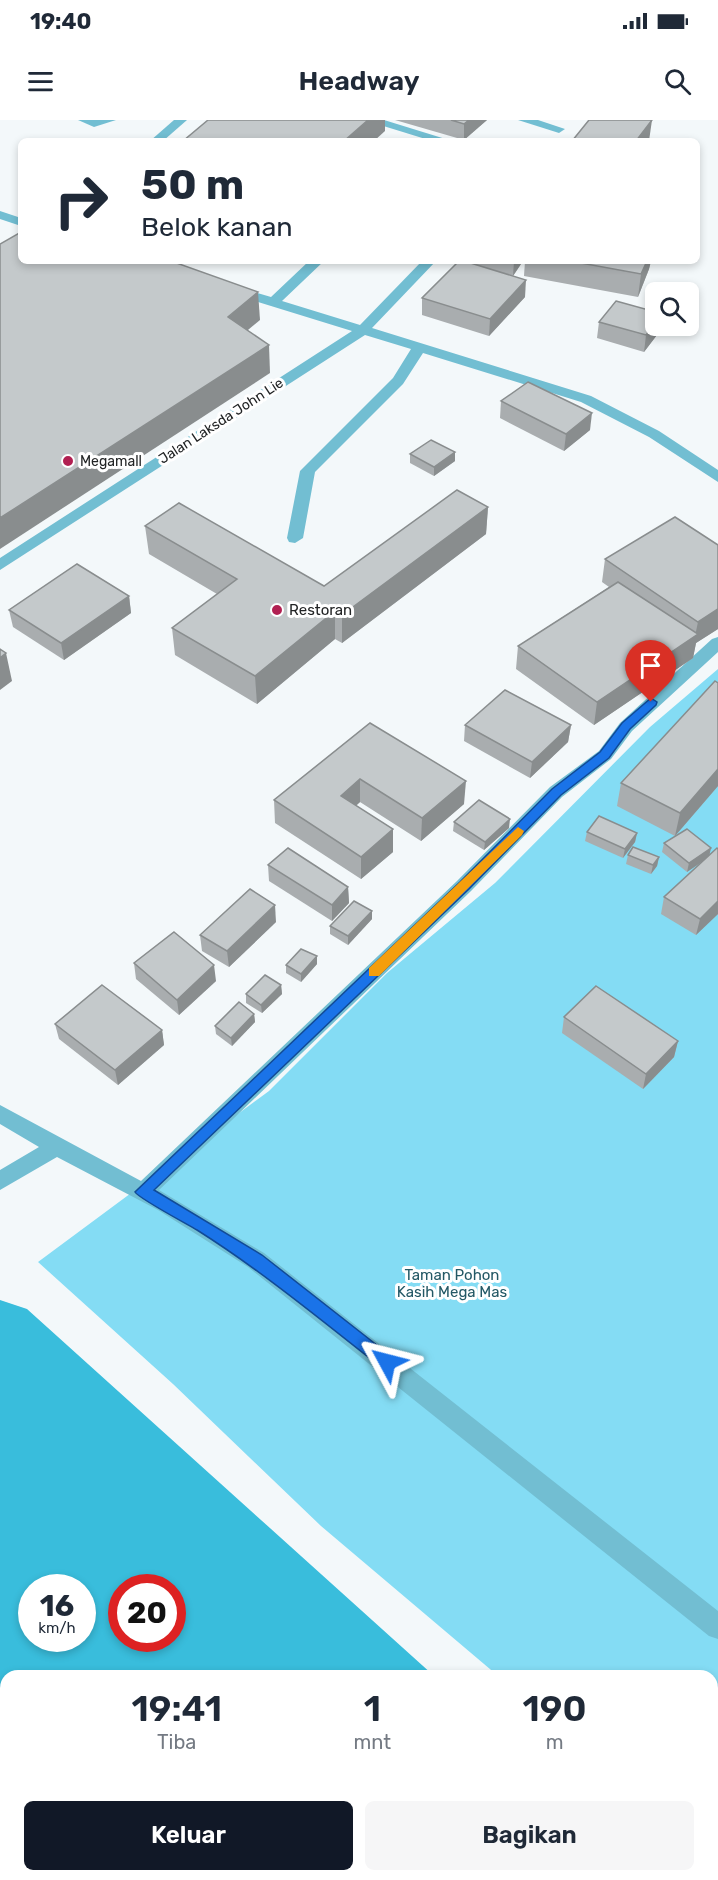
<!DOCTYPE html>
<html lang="id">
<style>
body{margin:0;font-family:Rubik,sans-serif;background:#f6f6f7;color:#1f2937;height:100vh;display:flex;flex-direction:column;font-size:22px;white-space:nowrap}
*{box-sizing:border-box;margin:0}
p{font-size:20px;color:#747a83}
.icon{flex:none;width:33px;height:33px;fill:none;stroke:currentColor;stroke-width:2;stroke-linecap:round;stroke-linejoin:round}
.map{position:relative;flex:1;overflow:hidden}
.side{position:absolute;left:0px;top:1550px;width:718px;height:212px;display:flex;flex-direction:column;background:#fff;border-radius:18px 18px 0 0;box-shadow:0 3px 9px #0003}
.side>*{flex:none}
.top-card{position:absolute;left:18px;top:18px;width:682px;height:126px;border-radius:9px;box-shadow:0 3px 9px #0003;background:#fff;color:#1f2937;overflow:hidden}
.buttons{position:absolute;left:645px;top:162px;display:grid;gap:12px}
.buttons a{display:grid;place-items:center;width:54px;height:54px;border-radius:9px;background:#fff;box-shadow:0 3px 9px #0003;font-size:30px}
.speed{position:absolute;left:18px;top:1454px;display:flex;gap:12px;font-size:30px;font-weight:700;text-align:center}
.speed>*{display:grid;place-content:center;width:78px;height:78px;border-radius:50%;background:#fff;box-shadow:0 3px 9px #0003;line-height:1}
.speed small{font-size:15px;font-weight:400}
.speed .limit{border:9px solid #d22;background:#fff;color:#111}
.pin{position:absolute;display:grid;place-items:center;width:51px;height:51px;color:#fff;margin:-62px -26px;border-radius:50% 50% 50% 0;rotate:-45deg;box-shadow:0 0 6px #0007}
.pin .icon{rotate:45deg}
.me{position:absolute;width:66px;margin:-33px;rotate:308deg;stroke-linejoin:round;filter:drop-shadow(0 0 4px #0008)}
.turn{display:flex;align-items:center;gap:21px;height:126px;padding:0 24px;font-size:27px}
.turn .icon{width:78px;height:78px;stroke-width:2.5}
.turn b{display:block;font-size:42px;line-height:51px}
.eta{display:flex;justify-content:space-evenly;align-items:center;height:102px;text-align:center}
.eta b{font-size:36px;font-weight:600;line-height:42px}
.button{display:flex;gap:12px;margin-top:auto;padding:12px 24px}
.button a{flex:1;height:69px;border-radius:9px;background:#111827;color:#fff;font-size:24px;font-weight:600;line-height:69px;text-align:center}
.button a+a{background:#f6f6f7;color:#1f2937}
.status{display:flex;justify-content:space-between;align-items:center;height:42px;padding:0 30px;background:#fff;direction:ltr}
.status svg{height:16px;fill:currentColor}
header{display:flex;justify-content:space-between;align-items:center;height:78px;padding:0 24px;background:#fff;font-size:27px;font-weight:600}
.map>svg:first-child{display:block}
</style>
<div class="status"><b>19:40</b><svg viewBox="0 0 49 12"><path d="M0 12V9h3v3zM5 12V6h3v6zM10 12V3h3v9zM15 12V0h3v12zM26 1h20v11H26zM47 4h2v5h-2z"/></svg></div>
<header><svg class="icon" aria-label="menu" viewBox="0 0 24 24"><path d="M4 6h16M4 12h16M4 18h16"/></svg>Headway<svg class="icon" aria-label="search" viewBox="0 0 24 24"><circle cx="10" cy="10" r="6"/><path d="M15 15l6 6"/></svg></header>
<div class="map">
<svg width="718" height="1760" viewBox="0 0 718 1760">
<rect width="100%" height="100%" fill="#f3f8fa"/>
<path fill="#84dcf4" d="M718 549V1740L712 1735V1556L497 1555 321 1406 173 1264 38 1142 269 971 387 853 495 763 650 607Z"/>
<path fill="#39bddc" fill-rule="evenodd" d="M0 1180 27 1189 433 1555 6 1556V1755H654L660 1760H0ZM32 1467H82V1518H32ZM122 1467H172V1518H122Z"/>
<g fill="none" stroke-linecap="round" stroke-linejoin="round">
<g fill="#72bed2" fill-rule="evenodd">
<path d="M78 0H116L94 7Z"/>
<path d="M174 0H187L163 21H150Z"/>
<path d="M364 0H384L452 21H432Z"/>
<path d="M518 0H538L565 9 559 13Z"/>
<path d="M0 91 21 98V106L0 99Z"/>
<path d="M309 141H324L282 181 360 205 422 141H436L372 208 591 276 659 311 718 350V362L649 317 581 282 423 233 403 264 315 352 303 418 295 423 289 422 287 418 300 351 393 258 411 229 365 215 0 450V438L352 211 229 173 227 170 234 166 271 177Z"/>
<path d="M718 517V532L632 611 611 639 562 677 471 771 159 1070 264 1133 718 1491V1519L709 1516 248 1147 158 1090 57 1037 0 1070V1050L39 1027 0 1004V985L141 1061 457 761 550 667 599 631 620 603 712 519Z"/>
</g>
</g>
<g fill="#a9adaf">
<path d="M395 0H487L464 20Z"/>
<path d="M465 141H523L513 156 500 152 525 177 489 216 422 195V178Z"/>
<path d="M525 141H651L649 149 638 177 524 156Z"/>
<path d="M599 202 656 206H661L660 211 644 232 597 218Z"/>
<path d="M501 281 590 310 564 331 500 298Z"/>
<path d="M410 334 455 341 434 356 410 343Z"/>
<path d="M488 387 486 414 342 523 335 519 257 584 175 535 172 508 217 474 149 434 145 406 324 466Z"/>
<path d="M718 425V509L696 523 693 538 594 605 516 549 518 526 609 467 602 462 605 439Z"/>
<path d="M129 476 131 493 64 540 13 507 9 490Z"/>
<path d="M718 563V666L675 716 617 686 621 663Z"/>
<path d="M370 603 464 684 421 721 360 682 356 686 393 732 361 759 275 703 274 680Z"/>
<path d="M465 605H571L568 622 530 658 464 621Z"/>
<path d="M454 702 509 708 484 730 453 711Z"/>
<path d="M587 712 637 713 635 722 623 738 585 721Z"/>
<path d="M664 723 711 728 709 735 718 729V794L696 815 661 794 664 777 703 741 687 752 662 732Z"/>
<path d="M628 735 659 737 657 746 651 754 626 744Z"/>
<path d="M268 745 348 767 349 783 332 801 269 761Z"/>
<path d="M372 791V799L348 825 330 814V806Z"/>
<path d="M276 802 229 847 202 831 200 815Z"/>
<path d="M134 843 216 861 179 895 136 859Z"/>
<path d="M317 844 301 862 286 853V845Z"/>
<path d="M281 865 282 874 262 893 246 883V874Z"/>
<path d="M254 894 255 902 232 926 216 914 215 906Z"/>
<path d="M564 897 678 921 674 937 643 969 562 913Z"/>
<path d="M55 904 162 910 164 925 118 965 59 919Z"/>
</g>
<g fill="#898d8e">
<path d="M368 0H385V11L374 21H344Z"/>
<path d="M469 0H487L464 20V4Z"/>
<path d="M652 0 649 21H636Z"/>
<path d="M514 141H523L513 156Z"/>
<path d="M647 141H651L649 149 638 177 641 154Z"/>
<path d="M526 160 525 177 489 216 490 199Z"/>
<path d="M258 172 260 200 230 225 228 197Z"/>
<path d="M656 203V206H661L660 211 644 232 646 215Z"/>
<path d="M269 225 270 253 0 429V398Z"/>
<path d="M592 293 590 310 564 331 566 314Z"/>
<path d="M455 332V341L434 356V347Z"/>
<path d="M488 387 486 414 342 523V495Z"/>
<path d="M129 476 131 493 64 540 61 523Z"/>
<path d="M718 489V509L696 523 693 538 594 605 597 582 695 516 698 502Z"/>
<path d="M335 491V519L257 584 255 556Z"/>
<path d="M6 533 12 561 0 570V538Z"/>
<path d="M571 605 568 622 530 658 532 642Z"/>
<path d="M718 649V666L675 716 680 693Z"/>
<path d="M360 659V682L341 698V676Z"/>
<path d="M466 661 464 684 421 721 422 698Z"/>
<path d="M510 699 509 708 484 730 485 722Z"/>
<path d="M393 709V732L361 759V737Z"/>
<path d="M637 713 635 722 623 738 625 729Z"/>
<path d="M711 728 709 737 687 752 689 743Z"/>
<path d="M659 737 657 746 651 754 653 745Z"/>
<path d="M348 767 349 783 332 801V785Z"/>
<path d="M718 781V794L696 815 700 799Z"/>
<path d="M275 785 276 802 229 847 227 831Z"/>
<path d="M372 791V799L348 825V816Z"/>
<path d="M317 836V844L301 862V854Z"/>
<path d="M214 845 216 861 179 895 177 880Z"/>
<path d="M281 865 282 874 262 893 261 885Z"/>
<path d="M254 894 255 902 232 926 231 918Z"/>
<path d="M162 910 164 925 118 965 115 950Z"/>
<path d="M678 921 674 937 643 969 646 954Z"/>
</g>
<g fill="#c4c9cb" stroke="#898d8e" stroke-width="1.5">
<path d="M208 0H368L344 21H183Z"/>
<path d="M451 0H469L464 4Z"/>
<path d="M589 0H652L636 21H572Z"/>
<path d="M21 112V141H171L258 172 228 197 269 225 0 398V124Z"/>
<path d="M459 141H464L526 160 490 199 422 178Z"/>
<path d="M570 141H647L641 154Z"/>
<path d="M616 181 656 192V203L646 215 599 202Z"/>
<path d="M528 262 592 293 566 314 501 281Z"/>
<path d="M431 320 455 332 434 347 410 334Z"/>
<path d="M457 370 488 387 342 495 335 491 255 556 172 508 237 459 145 406 179 383 324 466Z"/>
<path d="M675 397 718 425V489L698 502 605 439Z"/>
<path d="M77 444 129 476 61 523 9 490Z"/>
<path d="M618 462 698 514 597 582 518 526Z"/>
<path d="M0 529 6 533 0 538Z"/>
<path d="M715 561 718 563V649L680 693 621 663Z"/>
<path d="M505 570 571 605 532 642 465 605Z"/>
<path d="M370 603 466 661 422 698 360 659 341 676 393 709 361 737 274 680Z"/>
<path d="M479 680 510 699 485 722 454 702Z"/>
<path d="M599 696 637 713 625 729 587 712Z"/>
<path d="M687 709 711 728 689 743 664 723Z"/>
<path d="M633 727 659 737 653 745 628 735Z"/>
<path d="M288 728 348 767 332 785 268 745Z"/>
<path d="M717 728 718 729V781L700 799 664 777Z"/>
<path d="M250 769 275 785 227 831 200 815Z"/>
<path d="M354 781 372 791 348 816 330 806Z"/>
<path d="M174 812 214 845 177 880 134 843Z"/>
<path d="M301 829 317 836 301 854 286 845Z"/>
<path d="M265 855 281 865 261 885 246 874Z"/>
<path d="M102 865 162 910 115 950 55 904Z"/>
<path d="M596 866 678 921 646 954 564 897Z"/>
<path d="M239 882 254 894 231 918 215 906Z"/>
</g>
<path fill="#1a73e8" stroke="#114b97" stroke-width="1.5" d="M651 578 657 582 656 585 630 609 609 638 561 675 469 769 154 1070 262 1135 392 1237 395 1242 392 1247 387 1249 381 1247C321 1200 262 1151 197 1110 187 1104 138 1078 135 1072L460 762 552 669 600 632 622 603Z"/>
<path fill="#f59e0b" d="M518 707 524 711 522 715 379 856H369V848Z"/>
<g fill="#b12052" stroke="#fff" stroke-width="2">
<circle cx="68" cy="341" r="6"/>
<circle cx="277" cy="490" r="6"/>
</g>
<g text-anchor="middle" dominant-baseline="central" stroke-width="6" stroke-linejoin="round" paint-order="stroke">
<g font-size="14" fill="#222425" stroke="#fff">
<text transform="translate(221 301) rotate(-33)">Jalan Laksda John Lie</text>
</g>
<g font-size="14" fill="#222425" stroke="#fff" text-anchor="start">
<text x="80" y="341">Megamall</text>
</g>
<g font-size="15" fill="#222425" stroke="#fff" text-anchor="start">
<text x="289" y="490">Restoran</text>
</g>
<g font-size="15" fill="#235865" stroke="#fff">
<text x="452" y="1155">Taman Pohon<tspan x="452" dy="17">Kasih Mega Mas</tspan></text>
</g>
</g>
</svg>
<div class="buttons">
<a><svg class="icon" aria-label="search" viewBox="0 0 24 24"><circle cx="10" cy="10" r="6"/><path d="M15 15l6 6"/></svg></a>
</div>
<div class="speed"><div>16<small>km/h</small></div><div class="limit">20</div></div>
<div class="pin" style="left:651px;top:582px;background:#d93025"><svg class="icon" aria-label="arrive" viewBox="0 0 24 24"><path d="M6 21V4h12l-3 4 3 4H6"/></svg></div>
<svg class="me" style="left:387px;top:1242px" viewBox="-20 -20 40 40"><path d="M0-17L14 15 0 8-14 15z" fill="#1a73e8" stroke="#fff" stroke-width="4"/></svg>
<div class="top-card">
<div class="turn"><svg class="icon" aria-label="right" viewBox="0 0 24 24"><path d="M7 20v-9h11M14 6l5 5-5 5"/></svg><div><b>50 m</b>Belok kanan</div></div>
</div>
<section class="side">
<div class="eta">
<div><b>19:41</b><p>Tiba</p></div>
<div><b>1</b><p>mnt</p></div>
<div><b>190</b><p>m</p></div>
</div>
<div class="button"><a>Keluar</a><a>Bagikan</a></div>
</section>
</div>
